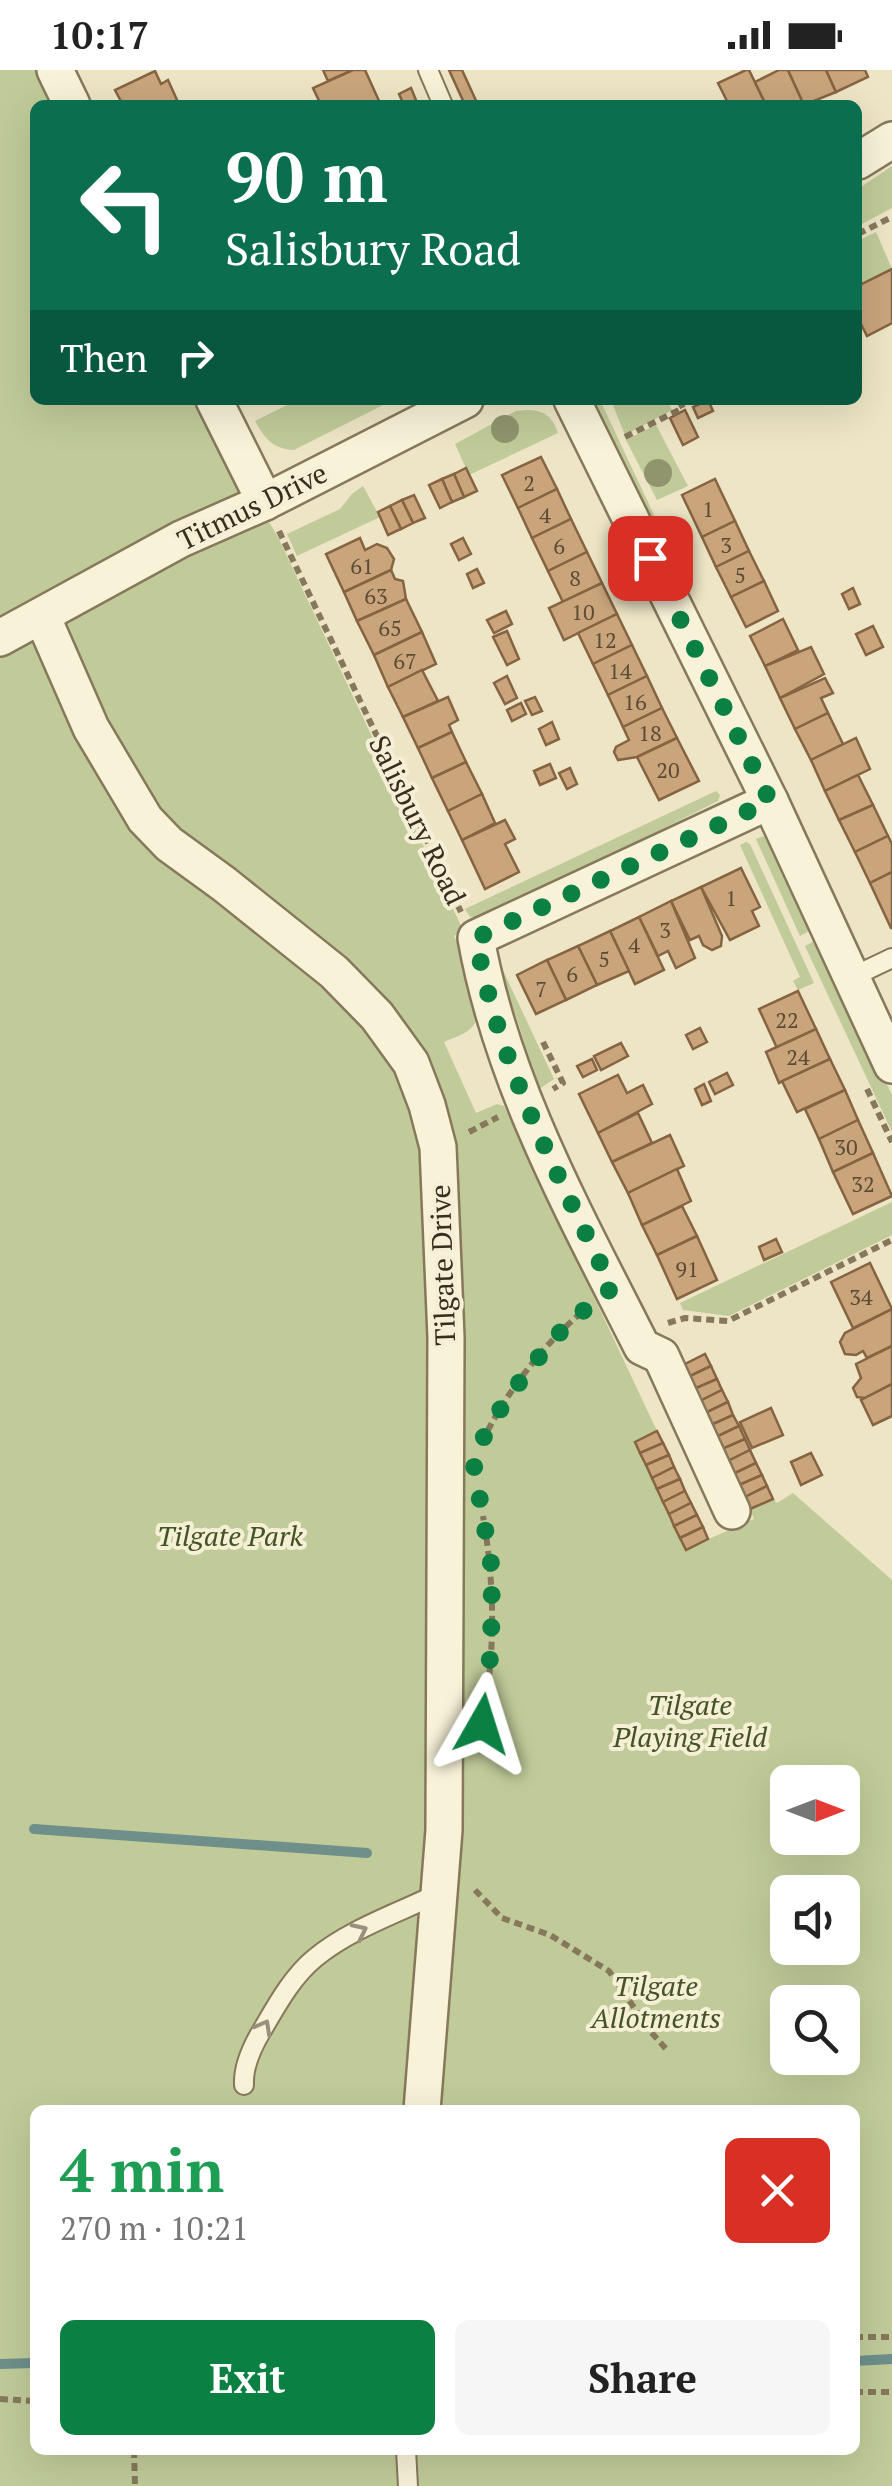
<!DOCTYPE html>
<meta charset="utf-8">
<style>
body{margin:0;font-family:"PT Serif",serif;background:#f6f6f6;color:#222;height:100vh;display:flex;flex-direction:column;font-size:38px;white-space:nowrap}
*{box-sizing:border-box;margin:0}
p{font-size:32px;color:#767676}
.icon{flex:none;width:55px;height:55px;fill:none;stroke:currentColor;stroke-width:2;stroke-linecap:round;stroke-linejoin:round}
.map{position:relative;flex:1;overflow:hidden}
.sheet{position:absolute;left:30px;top:2035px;width:830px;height:350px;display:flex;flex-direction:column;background:#fff;border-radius:15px;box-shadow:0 10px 40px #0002}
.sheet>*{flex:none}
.guide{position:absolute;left:30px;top:30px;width:832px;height:305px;border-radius:15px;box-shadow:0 10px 40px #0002;background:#0b6e4f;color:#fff;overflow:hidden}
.needle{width:65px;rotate:90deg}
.tools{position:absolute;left:770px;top:1695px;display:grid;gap:20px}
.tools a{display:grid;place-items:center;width:90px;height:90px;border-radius:15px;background:#fff;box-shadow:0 10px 40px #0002;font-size:50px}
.pin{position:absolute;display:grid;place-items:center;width:85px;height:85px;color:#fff;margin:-42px;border-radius:20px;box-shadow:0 5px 15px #0006}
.me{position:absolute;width:110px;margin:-55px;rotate:6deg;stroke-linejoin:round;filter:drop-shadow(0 0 8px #0008)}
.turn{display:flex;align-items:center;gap:35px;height:210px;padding:0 30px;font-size:45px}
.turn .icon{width:130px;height:130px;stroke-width:2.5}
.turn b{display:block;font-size:70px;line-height:85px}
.then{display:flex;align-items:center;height:95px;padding:0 30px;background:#0003;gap:20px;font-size:38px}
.round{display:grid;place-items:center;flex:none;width:105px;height:105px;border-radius:15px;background:#f6f6f6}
.summary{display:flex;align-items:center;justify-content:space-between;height:170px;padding:0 30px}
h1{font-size:60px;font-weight:600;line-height:75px;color:#1e9e55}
.button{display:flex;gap:20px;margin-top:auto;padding:20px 30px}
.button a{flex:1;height:115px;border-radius:15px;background:#0b8043;color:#fff;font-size:40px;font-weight:600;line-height:115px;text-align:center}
.button a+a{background:#f6f6f6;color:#222}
.status{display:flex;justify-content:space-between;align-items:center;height:70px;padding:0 50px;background:#fff;direction:ltr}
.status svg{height:28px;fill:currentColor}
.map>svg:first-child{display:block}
</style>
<div class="status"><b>10:17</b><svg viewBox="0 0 49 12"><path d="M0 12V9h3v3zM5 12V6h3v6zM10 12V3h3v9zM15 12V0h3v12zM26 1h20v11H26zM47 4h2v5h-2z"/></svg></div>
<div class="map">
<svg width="892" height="2416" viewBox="0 0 892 2416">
<rect width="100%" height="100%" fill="#ede5c5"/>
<g fill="#c0cb99" fill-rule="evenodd">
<path d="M0 0H42L59 35H35V330H200L219 370 278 467 463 860 454 866C464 888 492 936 472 957 465 965 452 968 444 972L476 1043 497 1034 504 1036 657 1361 635 1372 686 1479 754 1449 750 1439 773 1429 777 1433 793 1423 892 1510V2416H0ZM788 1712H842V1768H788ZM788 1822H842V1878H788ZM788 1932H842V1988H788ZM35 2040H855V2380H35Z"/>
<path d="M892 96V138L858 156V119Z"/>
<path d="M876 162 892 199 858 216V171Z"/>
<path d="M297 330H386L387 333 294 380C273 379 265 369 255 351Z"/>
<path d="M592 330H600L663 464 655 461Z"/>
<path d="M611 330H667L672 340 625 365Z"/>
<path d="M526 340C544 340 552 346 558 363L469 405 455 374 516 341Z"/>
<path d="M656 355 688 416 657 430 626 370Z"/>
<path d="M363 416 380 447 297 486 287 464 340 439 352 424Z"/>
<path d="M716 721 720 725 718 731 589 796 477 847H470L465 839Z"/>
<path d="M764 766 813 859 800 866 756 769Z"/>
<path d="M746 772 750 774 814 913 798 920 793 911 800 907 740 775Z"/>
<path d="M818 869 892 1025V1062L805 876Z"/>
<path d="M500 894 554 1009 535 1022 530 1018C529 973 513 936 495 895Z"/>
<path d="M892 1132V1165L729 1246 683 1240 680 1233Z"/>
</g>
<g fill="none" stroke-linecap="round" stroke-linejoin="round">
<g stroke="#6e8f8a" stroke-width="10">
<path d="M34 1759 367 1783"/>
<path d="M855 2291 892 2289"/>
<path d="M0 2294 35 2293"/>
</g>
</g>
<g fill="#caa57c" stroke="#866442" stroke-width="2.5">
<path d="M323 0H353L328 11Z"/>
<path d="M353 0H365L380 33 321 35 313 18Z"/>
<path d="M449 0H462L478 35H465Z"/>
<path d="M746 0H749L766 35H729L718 13Z"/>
<path d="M779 0H788L804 35H766L755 12Z"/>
<path d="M788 0H826L836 22 804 35Z"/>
<path d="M826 0H865L868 7 836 22Z"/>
<path d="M155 1 161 14 168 10 177 30 167 35H123L115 20Z"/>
<path d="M411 18 418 35H404L399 24Z"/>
<path d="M892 199V253L867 266 858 248V216Z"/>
<path d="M708 330 713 341 698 348 693 337Z"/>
<path d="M685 340 698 367 683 375 670 348Z"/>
<path d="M541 387 557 419 518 438 502 405Z"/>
<path d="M466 398 477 421 464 427 454 404Z"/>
<path d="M454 404 464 427 452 432 442 409Z"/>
<path d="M442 409 452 432 440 438 429 415Z"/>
<path d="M715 409 735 451 702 467 682 425Z"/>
<path d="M557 419 571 449 532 468 518 438Z"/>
<path d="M414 425 425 448 413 453 402 430Z"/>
<path d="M402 430 413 453 401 459 390 436Z"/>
<path d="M390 436 401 459 388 465 378 442Z"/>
<path d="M571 449 587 482 548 501 532 468Z"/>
<path d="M735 451 749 481 716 497 702 467Z"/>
<path d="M360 468 365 480 377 474 387 478 394 489 391 500 344 522 326 484Z"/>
<path d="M463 468 471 484 459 490 451 474Z"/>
<path d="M749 481 764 511 731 527 716 497Z"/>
<path d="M587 482 602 513 563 532 548 501Z"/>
<path d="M477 499 484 513 473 518 467 504Z"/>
<path d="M391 500 395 509 403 511 406 529 357 551 344 522Z"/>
<path d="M764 511 778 541 746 557 731 527Z"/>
<path d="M602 513 617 544 564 570 549 538Z"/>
<path d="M853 518 860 534 849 539 842 524Z"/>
<path d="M406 529 422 562 374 585 357 551Z"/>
<path d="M506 541 512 554 494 563 487 550Z"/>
<path d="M617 544 632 575 593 594 578 563Z"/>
<path d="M783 549 798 580 765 596 750 566Z"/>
<path d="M873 556 883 577 866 585 856 564Z"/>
<path d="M507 561 519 589 507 595 493 567Z"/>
<path d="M422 562 436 594 388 617 374 585Z"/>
<path d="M632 575 647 606 608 625 593 594Z"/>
<path d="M811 577 824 604 780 628 765 596Z"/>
<path d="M422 600 438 631 403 647 388 617Z"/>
<path d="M507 606 517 628 505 634 494 613Z"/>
<path d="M647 606 662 638 623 657 608 625Z"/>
<path d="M825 608 833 623 821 628 828 643 795 659 780 628Z"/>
<path d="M448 627 458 650 449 655 452 662 418 678 403 647Z"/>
<path d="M535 627 542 641 532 645 525 631Z"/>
<path d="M521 633 526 644 512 651 507 640Z"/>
<path d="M662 638 677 668 637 687 618 690 614 682 616 677 629 670 623 657Z"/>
<path d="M828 643 843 674 811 690 795 659Z"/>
<path d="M552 652 559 669 546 675 539 659Z"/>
<path d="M452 662 466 692 432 708 418 678Z"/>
<path d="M677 668 699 711 659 730 637 687Z"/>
<path d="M856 668 870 699 825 721 811 690Z"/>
<path d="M466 692 482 724 448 741 432 708Z"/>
<path d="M550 694 556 708 540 715 534 701Z"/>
<path d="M570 698 577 714 567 719 559 703Z"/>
<path d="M858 705 873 735 839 750 825 721Z"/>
<path d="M482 724 495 753 462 770 448 741Z"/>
<path d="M873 735 888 766 855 782 839 750Z"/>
<path d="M505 750 515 769 505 774 519 802 485 819 462 770Z"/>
<path d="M888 766 892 774V802L870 813 855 782Z"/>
<path d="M741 798 760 837 752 841 759 856 730 870 701 817Z"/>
<path d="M892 802V858H891L870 813Z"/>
<path d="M701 817 722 866 721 876 712 880 703 875 699 866 690 870 671 831Z"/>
<path d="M671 831 695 888 676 898 668 881 658 886 639 847Z"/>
<path d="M639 847 664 900 635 914 610 861Z"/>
<path d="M610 861 629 901 597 915 578 876Z"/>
<path d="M578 876 597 915 566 930 547 890Z"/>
<path d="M547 890 566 930 536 944 517 905Z"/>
<path d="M798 921 816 959 777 978 759 939Z"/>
<path d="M700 958 707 972 693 979 686 965Z"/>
<path d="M816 959 830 989 779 1013 766 982Z"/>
<path d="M621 973 628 986 601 1000 594 986Z"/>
<path d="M592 989 597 1000 583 1007 577 996Z"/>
<path d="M830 989 845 1020 797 1042 782 1011Z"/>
<path d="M727 1003 733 1015 715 1024 709 1012Z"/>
<path d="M618 1005 627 1023 643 1015 652 1034 598 1063 579 1024Z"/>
<path d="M704 1014 711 1031 702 1035 695 1019Z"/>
<path d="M845 1020 858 1050 819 1069 805 1039Z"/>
<path d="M638 1043 652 1073 612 1092 598 1063Z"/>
<path d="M858 1050 873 1083 833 1102 819 1069Z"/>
<path d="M670 1065 684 1096 628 1123 612 1092Z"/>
<path d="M873 1083 892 1126 853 1144 833 1102Z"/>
<path d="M677 1099 691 1131 642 1155 628 1123Z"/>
<path d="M682 1136 697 1166 657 1185 642 1155Z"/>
<path d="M697 1166 717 1210 677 1229 657 1185Z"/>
<path d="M776 1169 782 1182 764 1190 759 1177Z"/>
<path d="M870 1193 892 1239 853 1258 831 1212Z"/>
<path d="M892 1239V1276L867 1288 863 1281 856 1285 845 1284 840 1272 845 1263Z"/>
<path d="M892 1276V1314L865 1328 857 1327 853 1318 861 1308 856 1294Z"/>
<path d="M705 1284 711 1296 688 1307 683 1295Z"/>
<path d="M711 1296 717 1309 694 1319 688 1307Z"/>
<path d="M717 1309 722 1320 700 1331 694 1319Z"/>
<path d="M892 1314V1346L873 1355 861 1330Z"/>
<path d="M722 1320 728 1332 705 1343 700 1331Z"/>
<path d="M728 1332 733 1345 711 1355 705 1343Z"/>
<path d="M771 1338 783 1365 752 1378 740 1352Z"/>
<path d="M733 1345 739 1356 716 1367 711 1355Z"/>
<path d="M739 1356 745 1369 722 1379 716 1367Z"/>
<path d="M657 1361 663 1373 640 1383 635 1372Z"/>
<path d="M745 1369 750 1380 728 1391 722 1379Z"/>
<path d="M663 1373 669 1385 646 1395 640 1383Z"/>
<path d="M750 1380 756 1393 733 1404 728 1391Z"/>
<path d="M811 1383 822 1405 801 1415 791 1392Z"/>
<path d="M669 1385 674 1397 652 1408 646 1395Z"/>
<path d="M756 1393 762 1405 739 1415 733 1404Z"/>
<path d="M674 1397 680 1409 657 1419 652 1408Z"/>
<path d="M762 1405 767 1416 745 1427 739 1415Z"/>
<path d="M680 1409 685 1421 663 1432 657 1419Z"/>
<path d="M767 1416 773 1429 750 1439 745 1427Z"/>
<path d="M685 1421 691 1433 669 1444 663 1432Z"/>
<path d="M691 1433 697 1445 674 1456 669 1444Z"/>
<path d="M697 1445 703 1457 680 1468 674 1456Z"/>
<path d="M703 1457 708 1469 686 1480 680 1468Z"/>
</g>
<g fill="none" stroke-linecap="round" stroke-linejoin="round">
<g stroke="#87785c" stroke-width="22">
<g id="lane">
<path d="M428 0 443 35"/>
<path d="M850 908 892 888"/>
<path d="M244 2015C243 1996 254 1973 264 1957 278 1933 293 1906 315 1888 350 1859 398 1843 439 1823"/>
<path d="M406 2380 408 2416"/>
</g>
</g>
<g stroke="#87785c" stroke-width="40">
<g id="street">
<path d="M55 0 72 35"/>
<path d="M858 91 892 70"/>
<path d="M214 330 265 432"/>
<path d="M572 330 770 731 892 995"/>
<path d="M42 546 91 658 145 749 169 774 224 814 334 902 377 946 411 993 427 1035 438 1077 446 1267 444 1760 422 2040"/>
<path d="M0 568 181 469 265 432 465 330"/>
<path d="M732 1441 661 1286 642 1277C576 1146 502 1014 476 868L770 731"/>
</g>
</g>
<g stroke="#87785c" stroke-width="6" stroke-dasharray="8 5" stroke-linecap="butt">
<path d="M858 164 892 147"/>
<path d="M625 367 683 338 679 330"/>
<path d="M279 461 461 842"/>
<path d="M543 972 563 1013 553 1019"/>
<path d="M867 1019 892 1072"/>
<path d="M469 1062 498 1047"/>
<path d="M668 1253 685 1248 728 1251 892 1170"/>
<path d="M482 1372C506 1322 545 1272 588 1237"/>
<path d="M481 1657C496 1588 495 1515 483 1446"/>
<path d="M475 1820 502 1848 550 1865 609 1901 650 1961 668 1981"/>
<path d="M855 2267H892"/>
<path d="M855 2322H892"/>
<path d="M0 2329 35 2331"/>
<path d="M134 2380 135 2416"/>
</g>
<use href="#lane" stroke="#f8f2d8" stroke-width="18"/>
<use href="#street" stroke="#f8f2d8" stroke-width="35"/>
</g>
<g fill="#90956e">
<circle cx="505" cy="359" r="14"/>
<circle cx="658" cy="403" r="14"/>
</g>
<defs><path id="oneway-chevron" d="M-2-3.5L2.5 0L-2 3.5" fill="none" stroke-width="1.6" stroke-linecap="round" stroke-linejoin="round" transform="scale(2.5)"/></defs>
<g stroke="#98907c">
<use href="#oneway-chevron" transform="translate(360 1861) rotate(-26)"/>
<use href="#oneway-chevron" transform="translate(264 1957) rotate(-61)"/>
</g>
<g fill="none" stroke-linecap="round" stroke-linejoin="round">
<path stroke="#0b8043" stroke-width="18" stroke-dasharray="0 32.4" d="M482 1654 491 1580 492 1499 473 1390 490 1354 528 1300 568 1253 612 1218C558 1104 498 994 476 868L770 731 650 488"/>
</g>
<g text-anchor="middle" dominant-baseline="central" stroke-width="8" stroke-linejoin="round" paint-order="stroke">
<g font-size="22" fill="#5c4c36">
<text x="529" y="412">2</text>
<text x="708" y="438">1</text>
<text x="545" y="444">4</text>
<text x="726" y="474">3</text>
<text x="559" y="475">6</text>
<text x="362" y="495">61</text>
<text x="740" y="504">5</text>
<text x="575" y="507">8</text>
<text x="376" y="525">63</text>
<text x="583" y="541">10</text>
<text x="390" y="557">65</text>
<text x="605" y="569">12</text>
<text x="405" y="590">67</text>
<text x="620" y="600">14</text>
<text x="635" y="631">16</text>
<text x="650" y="662">18</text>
<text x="668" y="699">20</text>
<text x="731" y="827">1</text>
<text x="665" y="859">3</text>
<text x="634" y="874">4</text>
<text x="604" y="888">5</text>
<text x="572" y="903">6</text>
<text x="541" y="918">7</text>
<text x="787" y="949">22</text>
<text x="798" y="986">24</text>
<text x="846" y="1076">30</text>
<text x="863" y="1113">32</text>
<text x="687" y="1198">91</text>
<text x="861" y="1226">34</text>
</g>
<g font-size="28" fill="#382e1f" stroke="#f4efd5">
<text transform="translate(252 436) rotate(-26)">Titmus Drive</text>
<text transform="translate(418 750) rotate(64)">Salisbury Road</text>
<text transform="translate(442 1195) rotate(-92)">Tilgate Drive</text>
</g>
<g font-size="28" font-style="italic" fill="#445426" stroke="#f4efd5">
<text x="230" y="1465">Tilgate Park</text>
<text x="690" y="1634">Tilgate<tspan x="690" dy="32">Playing Field</tspan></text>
<text x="656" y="1915">Tilgate<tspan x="656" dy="32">Allotments</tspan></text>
</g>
</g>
</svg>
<div class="tools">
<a><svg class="needle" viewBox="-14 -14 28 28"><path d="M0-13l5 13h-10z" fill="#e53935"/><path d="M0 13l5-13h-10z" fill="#767676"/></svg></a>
<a><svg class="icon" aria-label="sound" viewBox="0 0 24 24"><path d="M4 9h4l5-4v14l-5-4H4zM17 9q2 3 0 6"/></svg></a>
<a><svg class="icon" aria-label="search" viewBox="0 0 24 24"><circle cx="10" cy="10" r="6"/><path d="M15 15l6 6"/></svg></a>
</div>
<div class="pin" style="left:650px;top:488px;background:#d93025"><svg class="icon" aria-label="arrive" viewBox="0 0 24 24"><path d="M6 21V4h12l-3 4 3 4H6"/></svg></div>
<svg class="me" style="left:482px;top:1654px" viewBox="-20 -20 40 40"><path d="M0-17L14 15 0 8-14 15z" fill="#0b8043" stroke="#fff" stroke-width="4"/></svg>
<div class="guide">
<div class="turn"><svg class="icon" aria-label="left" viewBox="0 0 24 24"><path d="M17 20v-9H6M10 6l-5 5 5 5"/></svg><div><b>90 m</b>Salisbury Road</div></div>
<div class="then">Then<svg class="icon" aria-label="right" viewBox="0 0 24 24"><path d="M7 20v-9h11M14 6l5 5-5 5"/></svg></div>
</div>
<section class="sheet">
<div class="summary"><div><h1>4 min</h1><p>270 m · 10:21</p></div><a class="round" style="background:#d93025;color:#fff"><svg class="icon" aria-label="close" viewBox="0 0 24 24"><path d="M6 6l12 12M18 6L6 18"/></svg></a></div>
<div class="button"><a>Exit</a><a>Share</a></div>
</section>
</div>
